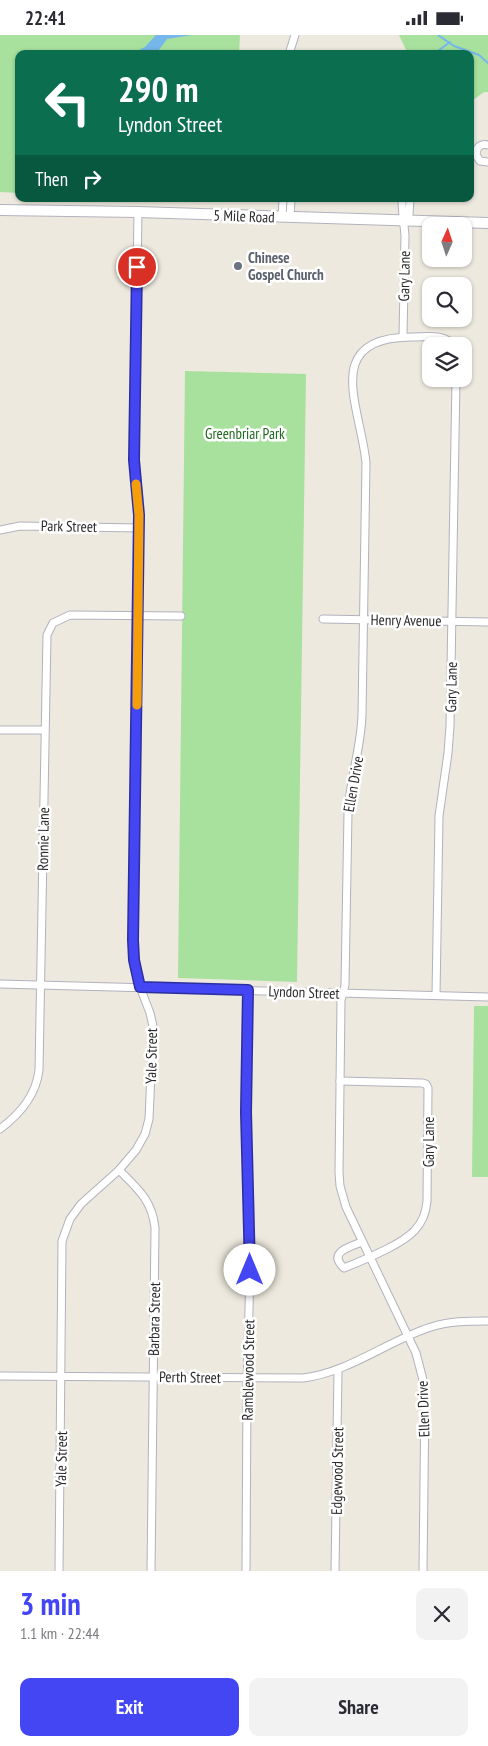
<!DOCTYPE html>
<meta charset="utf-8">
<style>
body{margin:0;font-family:"PT Sans Narrow",sans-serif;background:#f2f2f3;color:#2b2b33;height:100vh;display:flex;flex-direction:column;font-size:19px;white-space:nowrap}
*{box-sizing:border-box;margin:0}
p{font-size:16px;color:#7c7c81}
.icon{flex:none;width:28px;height:28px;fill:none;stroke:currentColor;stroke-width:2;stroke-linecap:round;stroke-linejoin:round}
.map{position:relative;height:1536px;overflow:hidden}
.side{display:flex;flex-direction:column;background:#fff;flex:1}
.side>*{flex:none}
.guide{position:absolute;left:15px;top:15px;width:459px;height:152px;border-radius:10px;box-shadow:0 1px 4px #0004;background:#0b6e4f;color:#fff;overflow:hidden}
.needle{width:32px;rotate:3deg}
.controls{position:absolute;left:422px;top:182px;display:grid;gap:10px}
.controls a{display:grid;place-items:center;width:50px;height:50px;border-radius:10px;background:#fff;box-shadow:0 1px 4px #0004;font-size:25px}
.pin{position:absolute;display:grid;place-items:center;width:42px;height:42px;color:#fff;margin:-21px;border:2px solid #fff;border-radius:50%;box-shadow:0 1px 5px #0007}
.me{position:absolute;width:55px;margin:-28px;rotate:0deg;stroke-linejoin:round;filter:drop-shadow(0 0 4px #0008)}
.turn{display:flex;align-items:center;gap:18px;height:105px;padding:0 20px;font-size:22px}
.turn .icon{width:65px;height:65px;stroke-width:2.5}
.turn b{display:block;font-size:35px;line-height:42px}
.then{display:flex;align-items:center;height:48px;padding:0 20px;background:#0003;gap:10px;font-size:19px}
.round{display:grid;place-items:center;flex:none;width:52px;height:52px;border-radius:10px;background:#f2f2f3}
.headline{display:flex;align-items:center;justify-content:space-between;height:85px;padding:0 20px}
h1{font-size:30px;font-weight:800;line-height:38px;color:#4446f4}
.primary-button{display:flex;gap:10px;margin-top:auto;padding:10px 20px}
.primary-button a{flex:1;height:58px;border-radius:10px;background:#4446f4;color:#fff;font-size:20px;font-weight:800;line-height:58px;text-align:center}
.primary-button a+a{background:#f2f2f3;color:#2b2b33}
.status{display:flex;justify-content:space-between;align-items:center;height:35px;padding:0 25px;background:#fff;direction:ltr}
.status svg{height:14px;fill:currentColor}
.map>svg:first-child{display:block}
</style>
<div class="status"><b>22:41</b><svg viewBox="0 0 49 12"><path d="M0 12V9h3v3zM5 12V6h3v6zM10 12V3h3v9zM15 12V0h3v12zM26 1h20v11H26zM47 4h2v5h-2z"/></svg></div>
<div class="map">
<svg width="488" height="1536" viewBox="0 0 488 1536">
<rect width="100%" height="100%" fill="#ede9de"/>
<g fill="#a8e19d">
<path d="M0 0H240L239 19H19V158L0 157Z"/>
<path d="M399 0H488V57H484L470 67V19H408Z"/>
<path d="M185 336 306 339 297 947 178 943Z"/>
<path d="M474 971H488V1142H472Z"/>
</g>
<path fill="#75b7eb" d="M156 0H192L167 4 156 19H131L145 12Z"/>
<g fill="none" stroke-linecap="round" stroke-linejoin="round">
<g stroke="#75b7eb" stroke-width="2">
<path d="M438 0 454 11 479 20 488 28"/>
<path d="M434 19 450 7"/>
</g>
<g stroke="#b2b2be" stroke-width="9">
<g id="street">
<path d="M289 19 295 0"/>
<path d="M488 110C481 108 476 112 476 120L480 126 488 127"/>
<path d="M402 164C402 177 404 188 405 201L403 302"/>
<path d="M282 182 283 164"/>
<path d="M290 182 291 164"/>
<path d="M404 186 409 180 410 164"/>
<path d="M0 495 20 491 139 493"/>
<path d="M323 584 488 587"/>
<path d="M0 695H44"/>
<path d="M0 949 488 962"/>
<path d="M436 960 439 781 448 718 450 691 456 344"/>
<path d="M340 1046 422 1048 426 1049 428 1053 427 1166C425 1192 409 1203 387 1214 373 1221 359 1227 344 1233 327 1217 350 1212 362 1207"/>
<path d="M0 1094C20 1079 36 1061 39 1035L47 600 53 588 70 580 181 581"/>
<path d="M119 1135C138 1154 152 1165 155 1193L151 1536"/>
<path d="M0 1341 303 1343C350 1337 387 1306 431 1292 450 1286 468 1286 488 1286"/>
<path d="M59 1536 62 1206 70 1184 81 1169 119 1135 136 1115 145 1099 149 1084 153 991 150 978 140 952 137 938 133 905 139 480 134 425 138 177"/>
<path d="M246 1536 247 1353 250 1235 246 1077 248 955"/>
<path d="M335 1536 338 1335"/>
<path d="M423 1536 425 1361 423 1345 416 1318 346 1172 340 1151 339 1137 341 965 345 950 348 777C350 744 361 713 362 680L366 428C361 373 320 302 412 302 426 302 445 298 454 311"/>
</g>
</g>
<g stroke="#b2b2be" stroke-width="12">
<path id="secondary" d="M0 175 138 177 488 188"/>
</g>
<use href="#street" stroke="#fff" stroke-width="7"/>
<use href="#secondary" stroke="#fff" stroke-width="10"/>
</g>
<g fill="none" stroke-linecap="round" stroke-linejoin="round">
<g stroke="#2c2e9f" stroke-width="12">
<path id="route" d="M137 232 134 425 139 480 133 905 134 925 140 952 248 955 246 1077 250 1235"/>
</g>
<use href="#route" stroke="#4446f4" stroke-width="9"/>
<path stroke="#f59e0b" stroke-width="9" d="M136 449 139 480 137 670"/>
</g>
<circle fill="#6b7280" stroke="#fff" stroke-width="2" cx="238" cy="231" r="5"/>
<g text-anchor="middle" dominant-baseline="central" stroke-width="5" stroke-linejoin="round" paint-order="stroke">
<g font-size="15" fill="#2c2c2c" stroke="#fff">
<text transform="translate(244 181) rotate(2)">5 Mile Road</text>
<text transform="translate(404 241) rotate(-89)">Gary Lane</text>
<text transform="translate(69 491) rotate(1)">Park Street</text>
<text transform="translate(406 585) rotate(1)">Henry Avenue</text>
<text transform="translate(451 652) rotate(-89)">Gary Lane</text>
<text transform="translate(353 749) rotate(-80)">Ellen Drive</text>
<text transform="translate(43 804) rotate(-89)">Ronnie Lane</text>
<text transform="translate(304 957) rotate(2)">Lyndon Street</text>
<text transform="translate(151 1021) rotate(-89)">Yale Street</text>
<text transform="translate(428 1107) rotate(-90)">Gary Lane</text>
<text transform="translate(154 1284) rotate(-89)">Barbara Street</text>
<text transform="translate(248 1335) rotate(-89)">Ramblewood Street</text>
<text transform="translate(190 1342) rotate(1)">Perth Street</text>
<text transform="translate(423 1374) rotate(-92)">Ellen Drive</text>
<text transform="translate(61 1424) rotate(-89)">Yale Street</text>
<text transform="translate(337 1436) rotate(-89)">Edgewood Street</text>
</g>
<g font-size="15" font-weight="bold" fill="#5b616d" stroke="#fff" text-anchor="start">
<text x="248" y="222">Chinese<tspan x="248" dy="17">Gospel Church</tspan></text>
</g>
<g font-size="15" fill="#1f671d" stroke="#fff">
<text x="245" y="398">Greenbriar Park</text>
</g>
</g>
</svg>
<div class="controls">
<a><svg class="needle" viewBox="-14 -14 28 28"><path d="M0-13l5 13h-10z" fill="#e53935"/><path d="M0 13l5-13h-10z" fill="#7c7c81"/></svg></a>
<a><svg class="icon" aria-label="search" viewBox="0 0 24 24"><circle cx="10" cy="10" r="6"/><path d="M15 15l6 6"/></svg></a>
<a><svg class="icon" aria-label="layers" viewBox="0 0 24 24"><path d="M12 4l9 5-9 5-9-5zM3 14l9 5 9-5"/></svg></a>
</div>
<div class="pin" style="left:137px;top:232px;background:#d93025"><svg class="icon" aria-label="arrive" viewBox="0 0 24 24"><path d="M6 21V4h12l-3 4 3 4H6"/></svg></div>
<svg class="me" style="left:250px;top:1235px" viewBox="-20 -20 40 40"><circle r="19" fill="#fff"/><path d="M0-13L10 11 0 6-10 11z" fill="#4446f4"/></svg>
<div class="guide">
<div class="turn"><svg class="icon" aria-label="left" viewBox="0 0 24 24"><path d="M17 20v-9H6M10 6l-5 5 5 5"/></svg><div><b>290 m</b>Lyndon Street</div></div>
<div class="then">Then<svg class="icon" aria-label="right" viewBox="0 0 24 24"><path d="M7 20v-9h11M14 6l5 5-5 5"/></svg></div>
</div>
</div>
<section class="side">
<div class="headline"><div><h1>3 min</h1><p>1.1 km · 22:44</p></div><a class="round"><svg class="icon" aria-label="close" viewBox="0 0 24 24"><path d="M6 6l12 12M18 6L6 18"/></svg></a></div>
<div class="primary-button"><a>Exit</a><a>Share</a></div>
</section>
